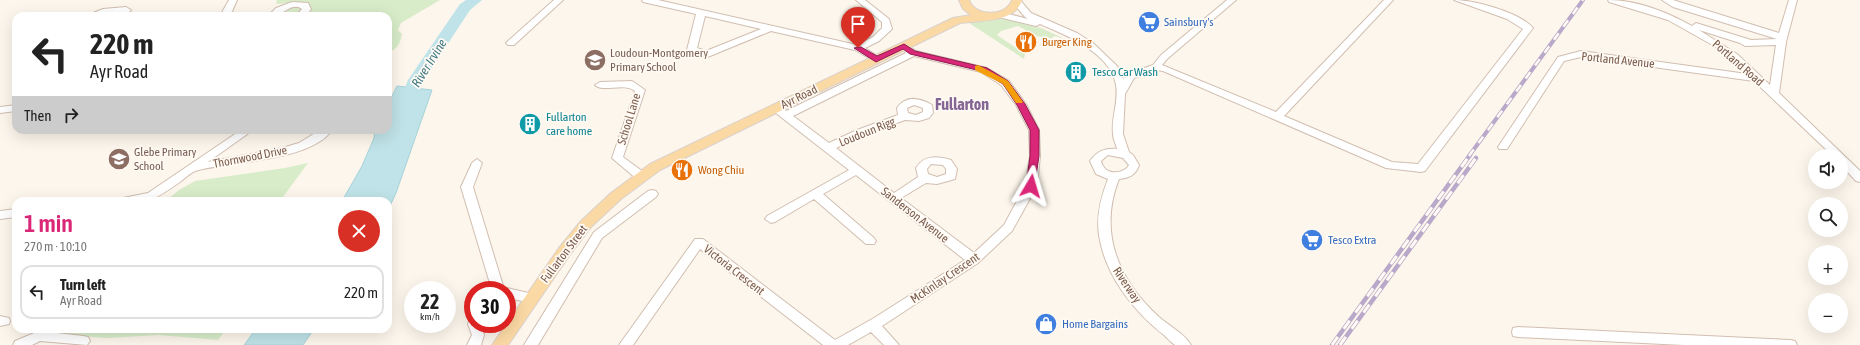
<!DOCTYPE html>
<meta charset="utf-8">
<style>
body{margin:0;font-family:"Asap Condensed",sans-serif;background:#f2f2f2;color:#222;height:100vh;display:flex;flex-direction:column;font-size:15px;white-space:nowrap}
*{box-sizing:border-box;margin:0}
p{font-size:13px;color:#767676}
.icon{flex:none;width:22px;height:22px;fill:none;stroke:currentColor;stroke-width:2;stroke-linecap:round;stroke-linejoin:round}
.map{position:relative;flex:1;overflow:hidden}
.panel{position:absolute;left:12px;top:197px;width:380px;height:136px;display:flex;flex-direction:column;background:#fff;border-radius:12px;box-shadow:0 4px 16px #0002}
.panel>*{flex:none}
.guide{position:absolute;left:12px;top:12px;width:380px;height:122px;border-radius:12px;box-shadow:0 4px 16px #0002;background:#fff;color:#222;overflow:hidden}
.fabs{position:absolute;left:1808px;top:149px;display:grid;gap:8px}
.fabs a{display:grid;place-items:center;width:40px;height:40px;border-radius:50%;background:#fff;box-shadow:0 4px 16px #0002;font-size:20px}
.speed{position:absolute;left:404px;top:281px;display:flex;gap:8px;font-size:20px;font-weight:700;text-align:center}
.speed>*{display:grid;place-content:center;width:52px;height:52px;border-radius:50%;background:#fff;box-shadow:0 4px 16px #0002;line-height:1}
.speed small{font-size:10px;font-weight:400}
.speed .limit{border:6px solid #d22;background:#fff;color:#111}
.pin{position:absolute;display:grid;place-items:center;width:34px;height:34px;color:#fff;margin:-41px -17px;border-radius:50% 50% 50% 0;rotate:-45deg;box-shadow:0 0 4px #0007}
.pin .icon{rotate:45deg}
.me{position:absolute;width:44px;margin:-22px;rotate:7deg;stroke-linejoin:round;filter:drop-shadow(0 0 3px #0008)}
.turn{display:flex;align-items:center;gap:14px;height:84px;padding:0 12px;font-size:18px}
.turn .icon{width:52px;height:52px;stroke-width:2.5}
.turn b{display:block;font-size:28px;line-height:34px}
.then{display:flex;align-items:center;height:38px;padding:0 12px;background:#0003;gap:8px;font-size:15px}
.round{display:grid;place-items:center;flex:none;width:42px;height:42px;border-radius:21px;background:#f2f2f2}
.headline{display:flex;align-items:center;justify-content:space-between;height:68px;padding:0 12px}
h1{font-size:24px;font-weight:600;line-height:30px;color:#db2777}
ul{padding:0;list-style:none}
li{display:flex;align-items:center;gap:12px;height:54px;margin:0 8px 6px;padding:0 4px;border:2px solid #e0e0e0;border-radius:12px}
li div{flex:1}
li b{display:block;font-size:15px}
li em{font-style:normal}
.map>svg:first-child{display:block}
</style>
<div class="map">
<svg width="1860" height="345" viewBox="0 0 1860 345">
<rect width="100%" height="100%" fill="#fdf6ec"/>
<g fill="#d8ecc9">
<path d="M277 0H440L401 23 398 30 402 34C400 44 398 48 388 53V16H286L289 3 276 4Z"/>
<path d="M978 19H1004L1041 28 1069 41 1068 44 1065 43 1066 40 1055 36 1050 39 1037 36 1018 26 1001 31 997 35 1025 54 1024 59 969 23Z"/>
<path d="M308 163 280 201H166L179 190 195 181 285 168Z"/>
<path d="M45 329H226L218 340 159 335 107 338 42 333Z"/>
</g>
<g fill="#bfe3e8" stroke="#a5d3da">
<path d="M397 86 432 90 396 193 388 210V201H342L362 166 374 138 375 130H388V104Z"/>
<path d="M256 329H314L303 345H244Z"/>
</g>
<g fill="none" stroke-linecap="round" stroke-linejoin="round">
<path fill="#bfe3e8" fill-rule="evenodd" d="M466 0H482L470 10 424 80 410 112 404 114 398 112 396 109 408 80 460 4Z"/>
<g stroke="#d1beb0" stroke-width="2">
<g id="minor">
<path d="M229 0H237L230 16H220Z"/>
<path d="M554 0H563L514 45H508L506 43 508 41Z"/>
<path d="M642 0H658L857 45 873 37 882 28V22L856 0H865L889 19 892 29 879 41 865 48 879 57 881 59 876 62 855 50 771 31 710 56 707 57 689 52 687 50 696 14 643 2ZM705 16 761 29 706 51 697 48Z"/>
<path d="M1014 0H1020L1031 13 1077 33 1093 43 1117 66 1123 79 1127 74 1153 65 1161 55 1227 0H1236L1167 59 1162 65 1276 112 1384 0H1393L1284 116 1392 162 1418 164 1523 29 1507 19 1454 0C1474 0 1519 12 1533 28L1425 171 1421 172 1386 168 1163 71 1157 70 1134 78 1125 94 1123 134 1129 152 1133 155 1139 165C1136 175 1129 178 1119 179 1098 232 1118 280 1159 317 1169 326 1184 333 1191 345 1186 345 1179 345 1175 345 1172 343 1167 338 1164 335 1133 311 1105 275 1099 235 1096 215 1101 197 1108 179L1096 174 1090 161C1097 151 1105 148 1117 149 1116 144 1113 139 1113 134 1111 118 1119 101 1116 85 1111 53 1066 35 1040 24L1036 26 998 17V13L1001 12 1028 19 1025 17 1014 4ZM1108 155 1123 158 1129 165 1127 168C1118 175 1104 174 1101 161Z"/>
<path d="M1608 0C1636 0 1667 12 1692 26L1696 23 1751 40 1777 39 1673 7 1662 0H1673L1779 33 1789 0H1797L1786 42 1779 93 1860 171V182L1856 181 1841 165V156H1833L1754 81 1581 57 1564 61 1507 149H1499L1498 147 1558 57 1581 51 1747 74 1716 47 1668 20 1609 2ZM1699 30 1740 43 1745 46 1776 45 1770 85 1737 54Z"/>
<path d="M292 2 308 3 311 9 306 16H296L302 9C294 3 286 11 278 15 276 17 272 16 268 16L276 8Z"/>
<path d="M126 7 131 10 129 12 86 16 103 9Z"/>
<path d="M904 43 916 51 987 68 1009 81 1026 104 1039 130 1040 156 1037 186 1012 231 978 263 882 326 899 345H884L871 332 848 345H823L700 249 633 345H619L695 239H703L835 340 874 318 965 260 856 175 823 194 874 238 876 241 874 244H866L814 199 775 222 771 223 765 219 767 216 849 170 772 110 771 108 772 106H780L786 111 906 53 899 46ZM914 56 981 72 1001 85 1016 105 1029 130 1030 156 1025 186 1004 225 974 253 901 198 926 183 937 184 955 179 957 169 951 160C937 156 924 155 916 168L918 177 894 193 836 148 865 134 905 120 919 121 929 118 933 113 932 105C920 98 906 95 897 108L898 115 857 130 829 143 793 116ZM914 105 923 108V112L916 115 908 113 907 108ZM931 164 943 165 946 169V174L937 177 928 174 927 169Z"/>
<path d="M632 81 645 90 623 157 646 174 648 177 642 181 638 180 612 158 635 91C624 82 603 93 595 85L600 82Z"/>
<path d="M16 105V111L0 113V107Z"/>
<path d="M241 130H253L208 162 282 148 299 143 320 130H332C310 162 229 161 195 171 190 173 184 179 180 182 154 200 153 201 121 201L123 198 148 193Z"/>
<path d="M477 159 482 163 473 187 504 289 507 288 537 295 539 298 537 301 533 303 507 298V290H492L461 187 472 163Z"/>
<path d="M652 190 656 191 658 194 656 197 602 238 538 345H524L594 232 648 191Z"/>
<path d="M16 209V217L0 219V211Z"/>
<path d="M0 316 9 318 10 321 9 324 0 326Z"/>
<path d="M473 319V324H480L484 335 481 345H467L472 335 468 324 469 321Z"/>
<path d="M1518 327 1790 340 1795 341 1797 345H1684L1518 337 1513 336 1512 332 1513 328Z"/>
<path d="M39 331 83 336 88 337 90 341 87 345 40 341 32 345H13L15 341Z"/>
</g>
</g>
<g stroke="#dad1cd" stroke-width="2">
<path id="major" d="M959 0H969C975 17 1006 17 1012 0H1022C1015 23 981 20 960 23L660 170 621 199 591 227 569 256 508 345H492L559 248 581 221 611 193 650 164 953 18 971 15 963 9Z"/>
</g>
<use href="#minor" fill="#fff" fill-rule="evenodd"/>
<use href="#major" fill="#fbd9a5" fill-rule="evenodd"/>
<g stroke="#b9a8c9" stroke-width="4">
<path id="rail-far1" d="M1469 156 1583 0"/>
</g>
<g stroke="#b9a8c9" stroke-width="4.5">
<g id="rail">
<path d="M1332 345 1470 155"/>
<path d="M1340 345 1476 158"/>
</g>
</g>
<use href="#rail-far1" stroke="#fffaf3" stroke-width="2.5" stroke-dasharray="8" stroke-linecap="butt"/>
<use href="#rail" stroke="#fffaf3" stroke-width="3" stroke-dasharray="10" stroke-linecap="butt"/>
</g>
<path fill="#db2777" stroke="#8e194d" d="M904 44 915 51 987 68 1008 81 1025 104 1039 130V156L1034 189H1028L1026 186 1030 156V130L1017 105 1003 84 981 71 910 54 903 49 876 62 854 48 861 47 877 56Z"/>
<path fill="#f59e0b" d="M978 65 1008 81 1023 102 1022 103H1016L1003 84 975 70V66Z"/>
<defs>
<g id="supermarket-disc" transform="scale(1.15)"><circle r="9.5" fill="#3f7fe0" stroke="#fffaf3"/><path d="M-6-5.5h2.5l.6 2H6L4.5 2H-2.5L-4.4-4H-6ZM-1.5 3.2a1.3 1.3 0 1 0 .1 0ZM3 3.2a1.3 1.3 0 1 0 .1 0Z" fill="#fff"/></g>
<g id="restaurant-disc" transform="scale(1.15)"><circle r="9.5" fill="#e8710a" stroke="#fffaf3"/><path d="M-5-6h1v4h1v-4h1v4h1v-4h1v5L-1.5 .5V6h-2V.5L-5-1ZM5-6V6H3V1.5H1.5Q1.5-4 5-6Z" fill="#fff"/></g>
<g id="school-disc" transform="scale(1.15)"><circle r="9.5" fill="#8d6e63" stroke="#fffaf3"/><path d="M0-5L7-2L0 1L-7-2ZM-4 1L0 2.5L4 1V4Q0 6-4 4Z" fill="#fff"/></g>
<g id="building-disc" transform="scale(1.15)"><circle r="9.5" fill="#0f9aa8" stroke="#fffaf3"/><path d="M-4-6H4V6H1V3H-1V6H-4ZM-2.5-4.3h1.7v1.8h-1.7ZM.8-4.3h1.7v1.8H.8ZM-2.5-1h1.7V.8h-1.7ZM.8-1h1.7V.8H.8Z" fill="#fff"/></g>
<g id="shop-disc" transform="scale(1.15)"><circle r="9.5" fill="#3f7fe0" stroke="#fffaf3"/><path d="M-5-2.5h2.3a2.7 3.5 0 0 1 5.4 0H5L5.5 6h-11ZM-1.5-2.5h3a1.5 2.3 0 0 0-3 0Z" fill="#fff"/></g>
</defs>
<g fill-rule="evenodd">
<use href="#supermarket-disc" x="1149" y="22"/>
<use href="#restaurant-disc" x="1026" y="42"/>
<use href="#school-disc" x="595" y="60"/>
<use href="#building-disc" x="1076" y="72"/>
<use href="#building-disc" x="530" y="124"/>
<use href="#school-disc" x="119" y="159"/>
<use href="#restaurant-disc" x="682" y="170"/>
<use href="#supermarket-disc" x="1312" y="240"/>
<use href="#shop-disc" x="1046" y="324"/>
</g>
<g text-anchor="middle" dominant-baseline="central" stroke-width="3.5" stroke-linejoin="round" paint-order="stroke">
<g font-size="12" fill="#366cbe" stroke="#fffaf3" text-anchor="start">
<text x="1164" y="22">Sainsbury's</text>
<text x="1328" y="240">Tesco Extra</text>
<text x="1062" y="324">Home Bargains</text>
</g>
<g font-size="12" fill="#c56008" stroke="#fffaf3" text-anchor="start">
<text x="1042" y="42">Burger King</text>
<text x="698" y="170">Wong Chiu</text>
</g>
<g font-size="12" fill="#785e54" stroke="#fffaf3" text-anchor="start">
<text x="610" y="53">Loudoun-Montgomery<tspan x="610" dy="14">Primary School</tspan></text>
<text x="134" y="152">Glebe Primary<tspan x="134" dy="14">School</tspan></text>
</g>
<g font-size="12" fill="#7a5c4d" stroke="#fffaf3">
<text transform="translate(1618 60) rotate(6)">Portland Avenue</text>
<text transform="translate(1738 63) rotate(41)">Portland Road</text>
<text transform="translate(799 97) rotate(-26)">Ayr Road</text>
<text transform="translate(629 119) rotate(-73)">School Lane</text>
<text transform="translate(867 132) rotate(-22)">Loudoun Rigg</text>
<text transform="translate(250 157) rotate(-11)">Thornwood Drive</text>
<text transform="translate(915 215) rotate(38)">Sanderson Avenue</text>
<text transform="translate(564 254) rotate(-53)">Fullarton Street</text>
<text transform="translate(734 270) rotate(38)">Victoria Crescent</text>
<text transform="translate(945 278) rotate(-34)">McKinlay Crescent</text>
<text transform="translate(1127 285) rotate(56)">Riverway</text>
</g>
<g font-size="12" fill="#0d838f" stroke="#fffaf3" text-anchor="start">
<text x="1092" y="72">Tesco Car Wash</text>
<text x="546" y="117">Fullarton<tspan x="546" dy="14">care home</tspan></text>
</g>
<g font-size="13" font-style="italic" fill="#437c86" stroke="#fffaf3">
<text transform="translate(429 63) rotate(-58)">River Irvine</text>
</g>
<g font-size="16" font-weight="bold" fill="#846695" stroke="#fffaf3">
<text x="962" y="104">Fullarton</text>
</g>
</g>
</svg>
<div class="fabs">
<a><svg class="icon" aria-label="sound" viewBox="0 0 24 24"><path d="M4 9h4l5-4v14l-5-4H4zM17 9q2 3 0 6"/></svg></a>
<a><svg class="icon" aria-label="search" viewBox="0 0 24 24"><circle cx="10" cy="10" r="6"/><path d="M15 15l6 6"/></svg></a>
<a>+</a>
<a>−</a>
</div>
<div class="speed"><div>22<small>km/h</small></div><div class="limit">30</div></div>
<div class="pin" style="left:858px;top:48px;background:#d93025"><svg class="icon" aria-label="arrive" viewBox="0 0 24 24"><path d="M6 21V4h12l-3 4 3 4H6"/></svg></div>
<svg class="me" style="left:1031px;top:186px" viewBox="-20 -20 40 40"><path d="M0-17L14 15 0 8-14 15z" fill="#db2777" stroke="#fff" stroke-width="4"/></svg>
<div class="guide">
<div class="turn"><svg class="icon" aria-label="left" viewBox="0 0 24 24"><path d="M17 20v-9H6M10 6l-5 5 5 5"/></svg><div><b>220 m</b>Ayr Road</div></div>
<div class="then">Then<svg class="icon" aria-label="right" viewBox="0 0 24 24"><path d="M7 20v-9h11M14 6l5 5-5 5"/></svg></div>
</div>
<section class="panel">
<div class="headline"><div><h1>1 min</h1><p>270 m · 10:10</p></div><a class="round" style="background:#d93025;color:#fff"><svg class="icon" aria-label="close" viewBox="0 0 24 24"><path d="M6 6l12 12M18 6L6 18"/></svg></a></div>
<ul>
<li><svg class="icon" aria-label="left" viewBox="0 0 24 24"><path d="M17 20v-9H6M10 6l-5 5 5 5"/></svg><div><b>Turn left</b><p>Ayr Road</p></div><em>220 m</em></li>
</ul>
</section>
</div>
